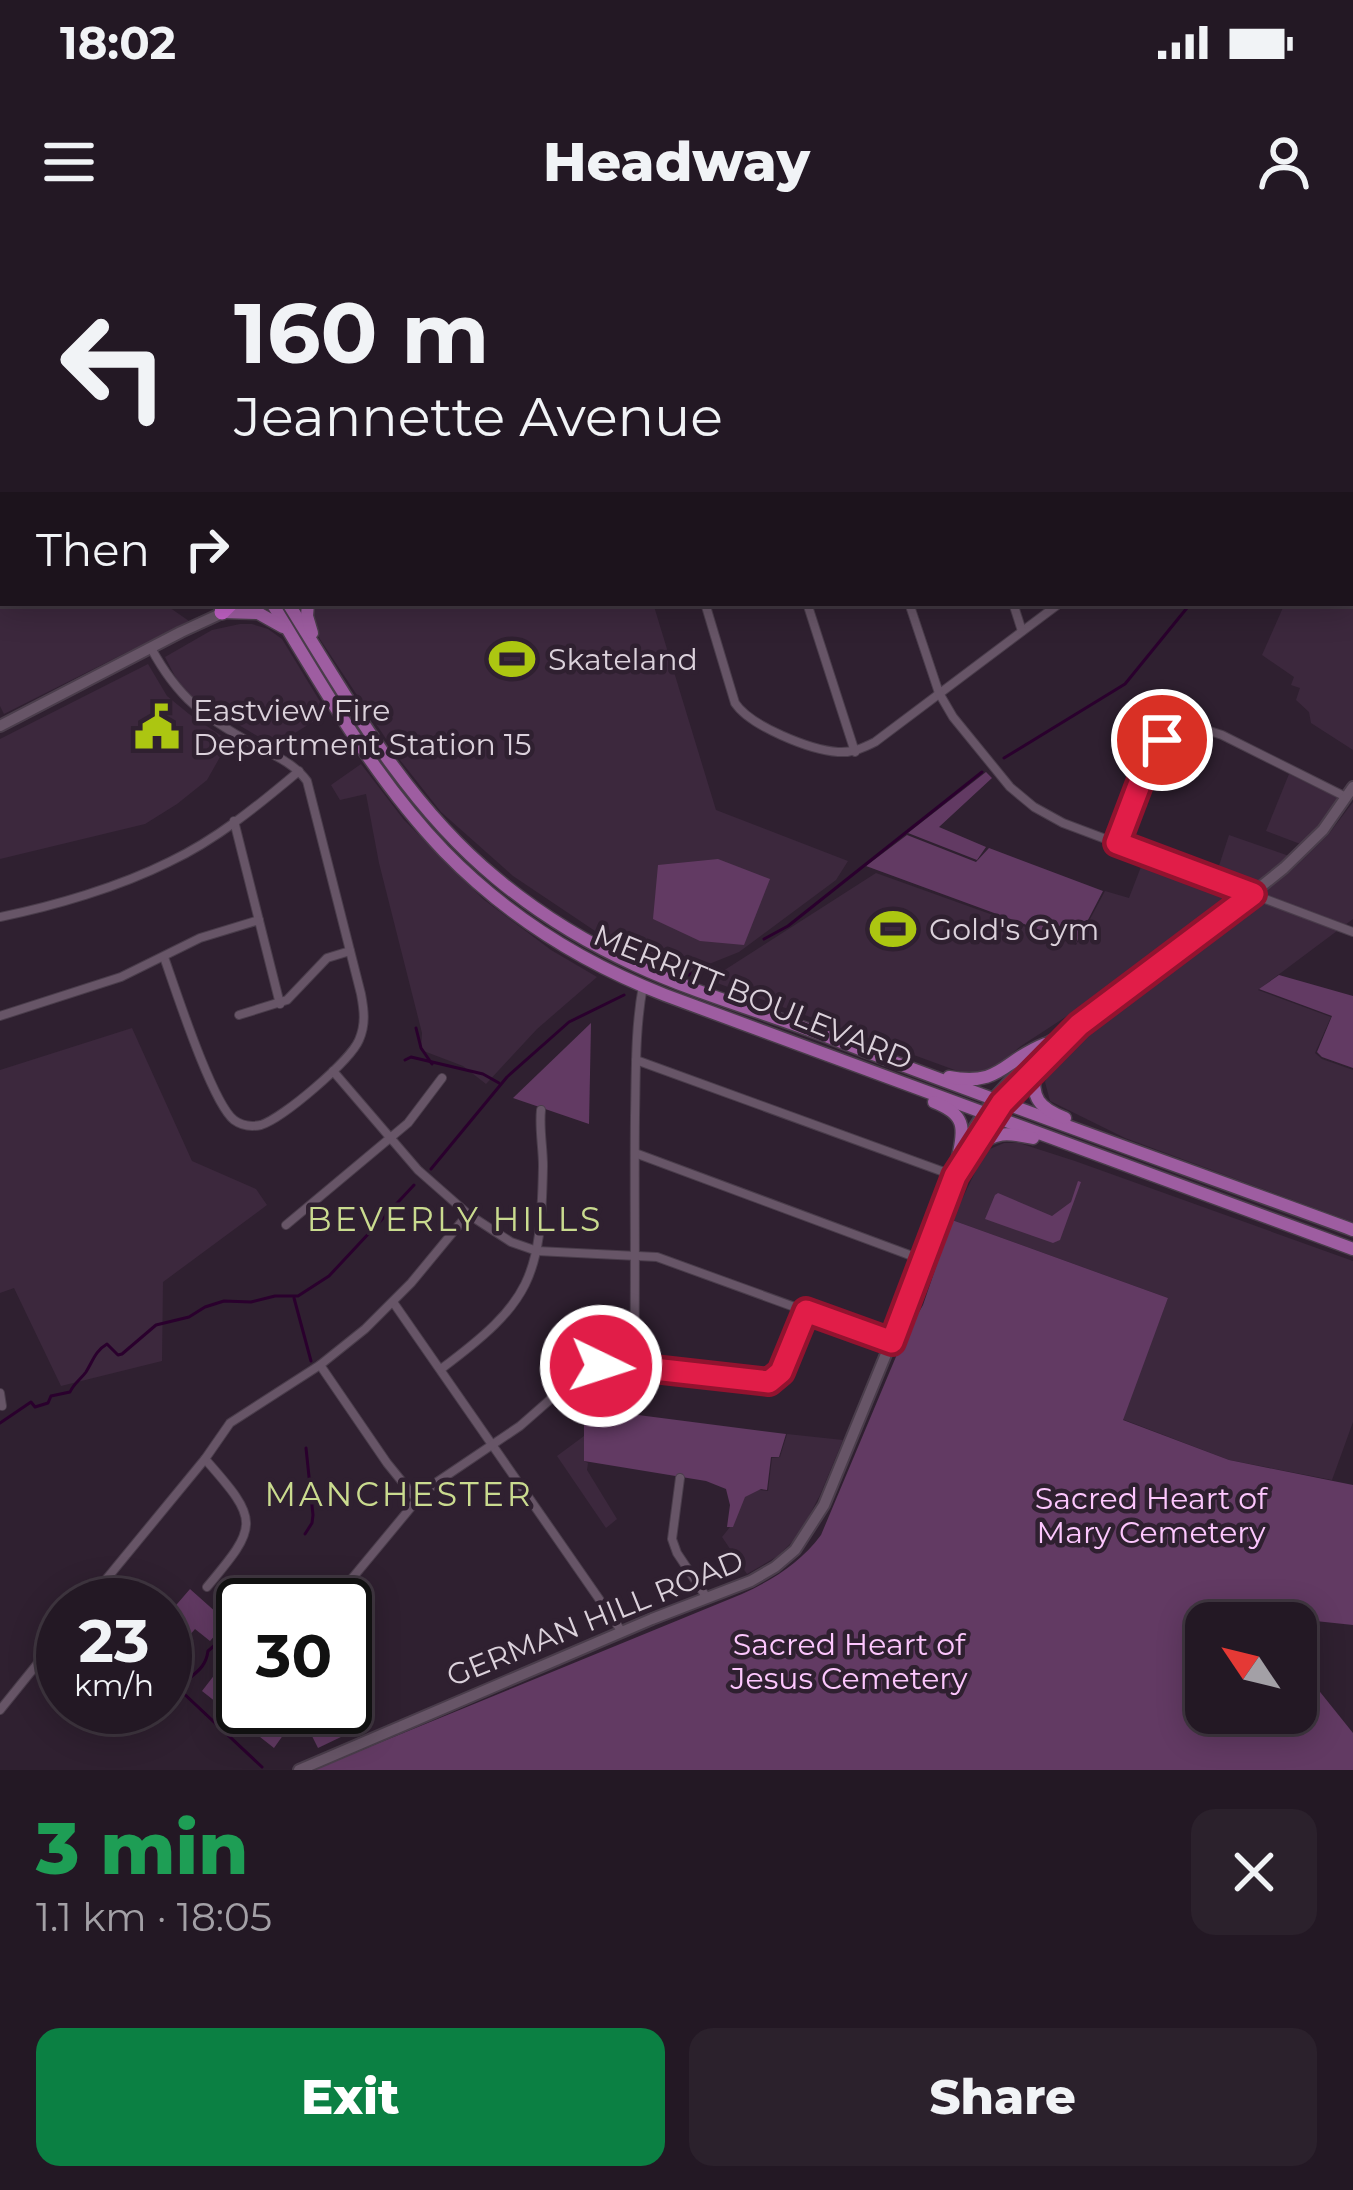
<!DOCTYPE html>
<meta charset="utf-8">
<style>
body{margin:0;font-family:Montserrat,sans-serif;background:#2b212c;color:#f1f3f6;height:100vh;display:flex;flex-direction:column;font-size:45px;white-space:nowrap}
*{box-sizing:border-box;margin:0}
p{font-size:39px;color:#a3a0a6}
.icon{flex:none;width:66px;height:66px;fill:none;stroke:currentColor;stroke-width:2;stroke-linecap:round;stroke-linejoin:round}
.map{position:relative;height:1530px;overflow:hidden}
.sheet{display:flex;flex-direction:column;background:#231824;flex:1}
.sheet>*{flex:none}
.banner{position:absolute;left:0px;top:0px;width:1353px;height:366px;box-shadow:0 6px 30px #0003,0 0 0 3px #403741;background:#231824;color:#f1f3f6;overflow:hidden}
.needle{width:78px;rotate:305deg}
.tools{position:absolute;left:1185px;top:1362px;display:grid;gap:24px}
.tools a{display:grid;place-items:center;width:132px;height:132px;border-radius:24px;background:#231824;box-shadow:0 6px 30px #0003,0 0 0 3px #403741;font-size:60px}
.speed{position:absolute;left:36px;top:1338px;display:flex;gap:24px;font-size:60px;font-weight:700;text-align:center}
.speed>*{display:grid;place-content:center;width:156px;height:156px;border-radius:50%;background:#231824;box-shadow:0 6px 30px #0003,0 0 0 3px #403741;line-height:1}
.speed small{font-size:30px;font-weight:400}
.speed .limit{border:6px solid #111;border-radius:18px;background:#fff;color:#111}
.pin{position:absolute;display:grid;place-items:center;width:102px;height:102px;color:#fff;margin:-51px;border:6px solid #fff;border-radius:50%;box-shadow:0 3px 12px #0007}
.me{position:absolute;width:132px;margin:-66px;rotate:94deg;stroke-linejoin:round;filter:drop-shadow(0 0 9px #0008)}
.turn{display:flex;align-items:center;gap:42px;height:252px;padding:0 36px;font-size:54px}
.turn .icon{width:156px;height:156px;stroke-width:2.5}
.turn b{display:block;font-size:84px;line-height:102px}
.then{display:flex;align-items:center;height:114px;padding:0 36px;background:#0003;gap:24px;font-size:45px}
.round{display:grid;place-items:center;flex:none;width:126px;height:126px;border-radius:24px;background:#2b212c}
.headline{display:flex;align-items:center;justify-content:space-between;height:204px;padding:0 36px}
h1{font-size:72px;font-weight:800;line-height:90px;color:#1e9e55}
.cta{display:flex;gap:24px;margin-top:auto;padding:24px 36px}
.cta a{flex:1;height:138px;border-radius:24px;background:#0b8043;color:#fff;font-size:48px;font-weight:800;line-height:138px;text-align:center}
.cta a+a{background:#2b212c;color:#f1f3f6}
.status{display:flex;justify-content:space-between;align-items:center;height:84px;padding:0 60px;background:#231824;direction:ltr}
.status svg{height:33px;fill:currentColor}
header{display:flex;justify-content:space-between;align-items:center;height:156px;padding:0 36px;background:#231824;font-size:54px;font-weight:800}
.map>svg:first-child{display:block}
</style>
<div class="status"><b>18:02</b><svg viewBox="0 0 49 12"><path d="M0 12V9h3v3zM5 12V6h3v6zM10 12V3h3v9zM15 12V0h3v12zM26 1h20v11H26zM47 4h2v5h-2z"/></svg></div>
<header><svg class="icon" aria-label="menu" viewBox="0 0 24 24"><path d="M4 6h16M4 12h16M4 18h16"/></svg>Headway<svg class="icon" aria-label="person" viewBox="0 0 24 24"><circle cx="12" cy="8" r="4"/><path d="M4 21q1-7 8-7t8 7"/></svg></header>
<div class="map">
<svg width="1353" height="1530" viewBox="0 0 1353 1530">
<rect width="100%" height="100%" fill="#2f2030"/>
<g fill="#3c283d">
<path d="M808 0H1261L1255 3H809Z"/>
<path d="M3 307V363H163L189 381 4 474 0 466V309Z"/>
<path d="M296 363H653L716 570 848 621 836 640 739 712 689 732 613 703 513 636 441 572 400 520Z"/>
<path d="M1285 363H1337L1353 368V510L1311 483 1309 472 1296 460 1300 448 1291 445 1294 437 1262 415Z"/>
<path d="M240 384H252L268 389 282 399 327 473 274 506 190 456 178 442 165 417 212 390Z"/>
<path d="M148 424 167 456 189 474 229 501 207 540 177 564 145 584 0 619V499Z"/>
<path d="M361 524 404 580 483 659 551 710 597 737 537 789 486 844 463 826 421 810 422 793 379 623 366 554 340 560 331 545Z"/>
<path d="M1289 534 1338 558 1337 564 1303 605 1266 591Z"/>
<path d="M1353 562V679L1258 750 1331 777 1315 813 1322 819 1353 830V982L1125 898 1050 861 1045 842 1052 827 1068 808 1128 764 1130 755 1222 687 1293 629 1328 595Z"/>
<path d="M1229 595 1289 616 1251 647 1216 635Z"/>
<path d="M1144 619 1235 653 1234 662 1140 730 1135 728 1110 748 1021 806 993 829 979 834H967L952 829 709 740 876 633 1076 705 1105 651 1129 658Z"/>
<path d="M132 788 192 921 256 949 267 965 163 1042 162 1121 61 1146 14 1048 0 1053V830Z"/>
<path d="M1004 903H1019L1075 921 1353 1021V1182L1332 1240 1229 1220 1122 1179 1168 1058 952 980 981 920 990 909Z"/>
<path d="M787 1194 843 1200 820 1255 799 1295 778 1316 747 1334 722 1297 730 1287 737 1247 768 1251 772 1218 780 1217Z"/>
<path d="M584 1196V1221L588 1223 587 1230 617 1279 606 1288 557 1216Z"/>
</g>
<g fill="#623a63">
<path d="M986 532 992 538 939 587 986 607 977 620 908 593Z"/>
<path d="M907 595 976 622 989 608 1103 651 1076 703 866 626Z"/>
<path d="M718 619 770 639 744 705 700 701 653 679 658 625Z"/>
<path d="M1279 735 1353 756V828L1322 817 1317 812 1332 776 1259 749Z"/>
<path d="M591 783 589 884 513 858Z"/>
<path d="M1078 941 1081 942 1060 1000 1053 1003 985 979 995 955 998 953 1052 976 1071 962Z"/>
<path d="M952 980 1168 1058 1123 1180 1229 1220 1353 1245V1385L1306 1380 1296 1400V1383H1206V1473H1296V1422L1353 1493V1530H313L742 1354C774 1339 800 1323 821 1295L903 1100 923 1065Z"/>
<path d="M584 1168 786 1194 779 1217H771L767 1250 761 1249 745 1257 733 1287H727L730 1265 726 1249 706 1241 584 1221Z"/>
<path d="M190 1349 227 1382 210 1401 195 1389 177 1410 165 1401V1378Z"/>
<path d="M243 1398V1467H329L343 1496 318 1508 304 1480 291 1484 274 1508 202 1451Z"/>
</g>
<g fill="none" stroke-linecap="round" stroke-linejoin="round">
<g stroke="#2a002d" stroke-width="3">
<path d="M1350 53 1353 45"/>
<path d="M1004 518 1125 444 1191 363"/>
<path d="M764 699 788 686 982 532"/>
<path d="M689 735 707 725"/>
<path d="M416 788 421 808 432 824"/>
<path d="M405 820 411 817 483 834 499 843"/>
<path d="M431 929 507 837 569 782 624 755"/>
<path d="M294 1058 311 1121"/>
<path d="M0 1183 31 1162 35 1167 48 1163 51 1156 70 1152C74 1143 81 1139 86 1132 93 1121 95 1111 107 1104L118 1115 122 1114 156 1085 189 1077 205 1067 224 1061 251 1062 275 1056H298L329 1036 414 945"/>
<path d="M305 1294 312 1283 313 1275 306 1208"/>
<path d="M240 1376 222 1399 208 1411C205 1434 186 1435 180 1450L262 1527"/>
</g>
<g stroke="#4a3d4b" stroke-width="10">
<g id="street">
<path d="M705 363 735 463C750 486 810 510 838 512 852 513 863 508 875 502L1060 363"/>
<path d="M807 363 855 512"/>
<path d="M909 363 939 453 953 477 1010 547 1034 567 1063 583 1353 692"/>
<path d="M1013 363 1022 391"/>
<path d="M151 408C178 458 204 477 253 504 272 514 294 523 307 541L361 754C364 770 366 784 359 800 350 821 283 878 261 885 251 887 242 886 234 880 212 863 175 748 164 717"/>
<path d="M234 581 280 764"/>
<path d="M1117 603 1150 516 1168 495 1183 489 1197 487 1222 495 1346 557"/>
<path d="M0 677C54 666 119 647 169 622 216 600 260 564 299 531"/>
<path d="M239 775 287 760 327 718 350 711"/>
<path d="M0 776 121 737 200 698 259 680"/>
<path d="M636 820 955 936"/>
<path d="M333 831 418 930 468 974 511 1002 537 1011 657 1017 891 1102"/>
<path d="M635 913 923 1020"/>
<path d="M286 985 408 883 442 838"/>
<path d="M393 1062 622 1392"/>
<path d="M320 1125 387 1223 417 1260"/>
<path d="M634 1127C636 1043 634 960 635 876 636 833 635 788 643 746"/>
<path d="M441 1129C531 1062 541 1038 543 926 543 907 539 889 541 870"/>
<path d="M0 1153 2 1166"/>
<path d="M205 1219C260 1281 259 1285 207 1347"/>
<path d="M680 1238 672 1299 677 1313 707 1358"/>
<path d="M85 1365 205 1219 230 1183 320 1125 365 1089 411 1043 468 974"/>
<path d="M330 1365 417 1260 437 1242 520 1186 577 1136 593 1128 609 1124 769 1142 781 1132 806 1071"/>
<path d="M0 1470 63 1392"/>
</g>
</g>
<g stroke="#4a3d4b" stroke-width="14">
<g id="secondary">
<path d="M1277 3 1282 0"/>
<path d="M0 486 181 392 244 363"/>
<path d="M956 935 1002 864 1079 785 1212 686 1284 628 1323 590 1353 547"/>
<path d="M299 1530 652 1379 751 1341 775 1327 795 1310 824 1265 891 1102 966 900 992 860 1032 817 1045 804 1079 785"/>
</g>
</g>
<g stroke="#4a3d4b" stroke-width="15">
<g id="primary">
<path d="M363 3 367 0"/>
<path d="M558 3 565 0"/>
<path d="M0 266 3 264"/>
<path d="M272 363C323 448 375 539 444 611 506 675 583 723 665 755L1353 1009"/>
<path d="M288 363C348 460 407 565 496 638 538 673 585 702 635 725 695 753 760 771 823 795 999 863 1176 925 1353 990"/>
<path d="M308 363 307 376 312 393"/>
<path d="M222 372 258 373 283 387"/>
<path d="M1035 830C1031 858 1039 868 1065 878"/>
<path d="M949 837C1001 847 1003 820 1045 804"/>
<path d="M934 862C965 874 965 887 958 917"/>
<path d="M973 907C998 892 1005 892 1033 898"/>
</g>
</g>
<g stroke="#4a3d4b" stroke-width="18">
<g id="highway">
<path d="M28 0 31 3"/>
<path d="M0 38 3 41"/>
<path d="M0 255 3 252"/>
<path d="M0 292 3 291"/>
<path d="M222 372 231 363"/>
</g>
</g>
<use href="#street" stroke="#675567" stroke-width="8"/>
<use href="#secondary" stroke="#675567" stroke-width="10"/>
<use href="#primary" stroke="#9e5da1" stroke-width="12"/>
<use href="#highway" stroke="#c362c7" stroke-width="15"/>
<g stroke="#beb4bf" stroke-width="8">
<path id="rail" d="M10 3 19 0"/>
</g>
<use href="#rail" stroke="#2f2030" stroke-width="3" stroke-dasharray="9" stroke-linecap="butt"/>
</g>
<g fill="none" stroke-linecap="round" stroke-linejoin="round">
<g stroke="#92132f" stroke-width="30">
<path id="route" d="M601 1126 609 1124 769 1142 781 1132 806 1071 892 1102 955 936 1002 863 1079 785 1253 654 1117 603 1150 516 1162 500"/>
</g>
<use href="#route" stroke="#e11d48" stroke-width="21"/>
</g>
<defs>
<g id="stadium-bare" transform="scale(3.6)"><path d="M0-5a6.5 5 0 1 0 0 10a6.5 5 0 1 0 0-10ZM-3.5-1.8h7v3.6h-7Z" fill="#acc611" stroke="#2f2030" stroke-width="2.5" paint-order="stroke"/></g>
<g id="civic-bare" transform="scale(3.6)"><path d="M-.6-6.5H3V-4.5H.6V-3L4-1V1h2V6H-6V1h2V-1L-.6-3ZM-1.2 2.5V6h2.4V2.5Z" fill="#acc611" stroke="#2f2030" stroke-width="2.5" paint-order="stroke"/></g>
</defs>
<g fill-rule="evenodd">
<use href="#stadium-bare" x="512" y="419"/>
<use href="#civic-bare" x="157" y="487"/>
<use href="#stadium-bare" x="893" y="689"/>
</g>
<g text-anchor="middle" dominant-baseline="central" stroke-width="9" stroke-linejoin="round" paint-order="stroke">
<g font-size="30" fill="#dbd1db" stroke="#2f2030" text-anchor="start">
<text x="548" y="419">Skateland</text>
<text x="193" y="470">Eastview Fire<tspan x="193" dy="34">Department Station 15</tspan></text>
<text x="929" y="689">Gold's Gym</text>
</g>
<g font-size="30" fill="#dbd1db" stroke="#2f2030">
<text transform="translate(753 757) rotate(22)">MERRITT BOULEVARD</text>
<text transform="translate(595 1378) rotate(-22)">GERMAN HILL ROAD</text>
</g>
<g font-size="30" fill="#fdc7fe" stroke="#2f2030">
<text x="1151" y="1258">Sacred Heart of<tspan x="1151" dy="34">Mary Cemetery</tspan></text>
<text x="849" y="1404">Sacred Heart of<tspan x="849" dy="34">Jesus Cemetery</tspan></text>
</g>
<g font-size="33" letter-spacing="3" fill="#cadb8f" stroke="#2f2030">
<text x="455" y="979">BEVERLY HILLS</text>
<text x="399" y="1254">MANCHESTER</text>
</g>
</g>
</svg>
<div class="tools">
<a><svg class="needle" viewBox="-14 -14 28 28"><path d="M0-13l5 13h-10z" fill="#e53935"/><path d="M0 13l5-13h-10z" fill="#a3a0a6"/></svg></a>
</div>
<div class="speed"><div>23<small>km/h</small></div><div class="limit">30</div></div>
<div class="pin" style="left:1162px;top:500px;background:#d93025"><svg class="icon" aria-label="arrive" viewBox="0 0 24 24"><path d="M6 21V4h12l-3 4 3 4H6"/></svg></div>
<svg class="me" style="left:601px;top:1126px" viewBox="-20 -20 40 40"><circle r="17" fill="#e11d48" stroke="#fff" stroke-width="3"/><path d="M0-11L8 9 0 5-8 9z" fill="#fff"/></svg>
<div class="banner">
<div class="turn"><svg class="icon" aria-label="left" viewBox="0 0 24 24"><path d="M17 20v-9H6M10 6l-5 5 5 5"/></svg><div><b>160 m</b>Jeannette Avenue</div></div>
<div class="then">Then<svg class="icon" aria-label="right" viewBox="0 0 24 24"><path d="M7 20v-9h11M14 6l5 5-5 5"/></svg></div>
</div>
</div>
<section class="sheet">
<div class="headline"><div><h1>3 min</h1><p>1.1 km · 18:05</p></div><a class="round"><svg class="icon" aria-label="close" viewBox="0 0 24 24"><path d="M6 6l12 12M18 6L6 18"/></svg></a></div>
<div class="cta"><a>Exit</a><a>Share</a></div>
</section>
